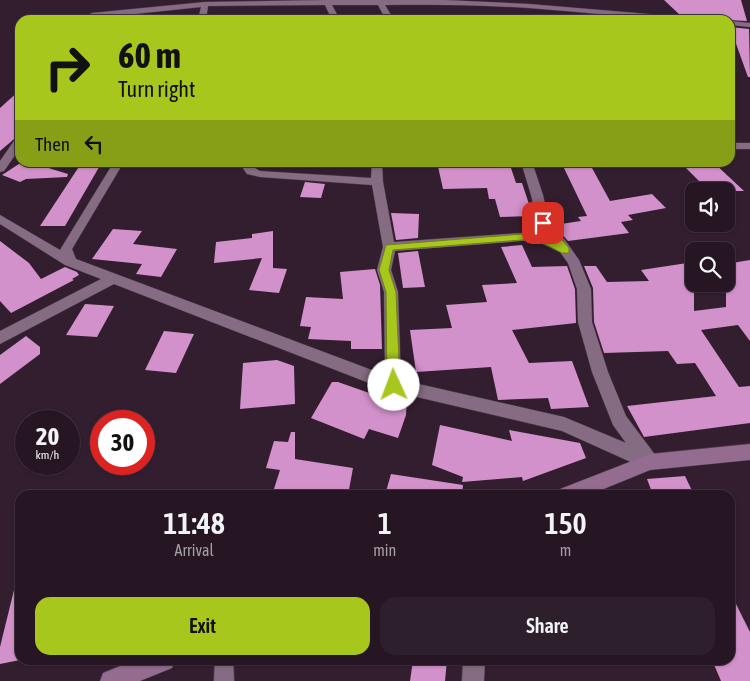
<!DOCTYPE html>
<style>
body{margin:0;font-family:"Asap Condensed",sans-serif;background:#2e1f2c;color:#f1f3f6;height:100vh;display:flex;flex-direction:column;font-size:19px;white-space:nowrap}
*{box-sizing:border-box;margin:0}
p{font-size:16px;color:#a49fa6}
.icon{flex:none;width:28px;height:28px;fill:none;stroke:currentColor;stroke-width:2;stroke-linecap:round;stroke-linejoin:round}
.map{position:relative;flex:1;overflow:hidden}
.panel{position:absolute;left:15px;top:490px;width:720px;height:175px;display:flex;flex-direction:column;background:#261624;border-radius:15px;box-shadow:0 1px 4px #0004,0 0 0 1px #423541}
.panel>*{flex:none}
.banner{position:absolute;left:15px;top:15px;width:720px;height:152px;border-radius:15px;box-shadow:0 1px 4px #0004,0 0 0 1px #423541;background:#a8c71d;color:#111;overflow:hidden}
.controls{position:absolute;left:685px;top:182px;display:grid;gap:10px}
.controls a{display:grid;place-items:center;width:50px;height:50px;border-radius:10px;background:#261624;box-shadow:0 1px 4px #0004,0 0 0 1px #423541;font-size:25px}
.speed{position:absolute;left:15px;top:410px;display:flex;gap:10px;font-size:25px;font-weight:700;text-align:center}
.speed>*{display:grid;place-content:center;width:65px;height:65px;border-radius:50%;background:#261624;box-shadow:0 1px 4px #0004,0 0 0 1px #423541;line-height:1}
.speed small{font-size:12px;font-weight:400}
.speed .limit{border:8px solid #d22;background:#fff;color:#111}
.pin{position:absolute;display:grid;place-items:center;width:42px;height:42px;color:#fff;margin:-21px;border-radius:10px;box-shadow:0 2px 8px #0006}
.me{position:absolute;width:55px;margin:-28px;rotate:358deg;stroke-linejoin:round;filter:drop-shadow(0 0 4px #0008)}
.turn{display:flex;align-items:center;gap:18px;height:105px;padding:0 20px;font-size:22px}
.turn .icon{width:65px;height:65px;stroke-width:2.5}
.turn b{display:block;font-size:35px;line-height:42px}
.then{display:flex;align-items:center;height:48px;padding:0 20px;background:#0003;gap:10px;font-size:19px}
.eta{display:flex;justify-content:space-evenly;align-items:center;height:85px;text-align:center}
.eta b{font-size:30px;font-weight:600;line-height:35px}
.primary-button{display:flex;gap:10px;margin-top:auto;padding:10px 20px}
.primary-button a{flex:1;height:58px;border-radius:15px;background:#a8c71d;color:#111;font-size:20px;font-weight:600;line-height:58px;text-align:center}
.primary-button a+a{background:#2e1f2c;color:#f1f3f6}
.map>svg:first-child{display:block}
</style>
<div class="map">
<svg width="750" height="681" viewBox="0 0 750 681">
<rect width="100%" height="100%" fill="#331e30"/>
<g fill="#d391cb">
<path d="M664 0H741L747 21 726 20 725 16 680 15Z"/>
<path d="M730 27 749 29 750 77H748Z"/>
<path d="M20 90V134L0 151V108Z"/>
<path d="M22 162H29L68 174 67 177 26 179 20 182 2 175Z"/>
<path d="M82 162H102L65 226H40Z"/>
<path d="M437 162H509L516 183H522L533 216 500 217 495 199H489L487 188 443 189Z"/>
<path d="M680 162H713L744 191H709Z"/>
<path d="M564 168H592L610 201 652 194 666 208 628 215 633 220 621 222 629 233 568 241 554 225 581 221 578 217 587 216Z"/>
<path d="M305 182 325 184 321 198 300 197Z"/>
<path d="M391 213 419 214 418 238 396 240Z"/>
<path d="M113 229 142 231 133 244 177 249 161 277 136 274 142 264 92 259Z"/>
<path d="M273 231V268L287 269 279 293 249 290 262 258 214 263 216 242 252 238V234Z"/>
<path d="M0 241 29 263 41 279 65 267 77 272 79 275 72 279 74 280 11 313 0 301Z"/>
<path d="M522 245 532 267 567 266 575 289 576 323 512 330 529 363 572 361 589 407 551 409 548 398 498 400 491 367 416 372 410 330 452 328 446 305 487 302 482 285 517 283 501 247Z"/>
<path d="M418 251 425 287 403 288 398 253Z"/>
<path d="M750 260V341L738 325 701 330 739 387 750 386V423L644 437 627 406 716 396 695 363 677 364 668 351 604 353 594 322 593 288 584 266H596L607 282 649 281 641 270 694 262V311L726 307V264Z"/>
<path d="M375 269 380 285 382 349H351V341L308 339 311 327 300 326 306 297 343 299 340 272Z"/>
<path d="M85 304 114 306 97 337 66 335Z"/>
<path d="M164 331 194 334 176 373 145 370Z"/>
<path d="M26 336 40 347V354L0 384V355Z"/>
<path d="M277 360 294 366 295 404 240 409 243 363Z"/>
<path d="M332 382H338L392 401 394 394 407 397 406 415 398 438 369 429 364 439 311 418Z"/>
<path d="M440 425 512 441 509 430 580 443 586 458 523 481 522 477 462 482 463 477 432 465Z"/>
<path d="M291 432H295V459L353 468 348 495H272L280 470 266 468 274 441 288 442Z"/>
<path d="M391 474 463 485 462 495H385Z"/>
<path d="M685 476 694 495H653L647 479Z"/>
<path d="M14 590 20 591V660L0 664V647Z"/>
<path d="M730 592 750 632V681H721L712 660H730Z"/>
<path d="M413 660H447L445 681H410Z"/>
</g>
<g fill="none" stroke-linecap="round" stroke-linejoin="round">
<g stroke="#4d3b4b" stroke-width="2">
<path id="lane" d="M215 660H233L234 681H214Z"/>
</g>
<g stroke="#4d3b4b" stroke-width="1">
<g id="street">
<path d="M326 0H444L529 4 696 18 700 20C643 20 586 12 529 8 481 5 433 4 385 5L394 20H386L378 5H332L340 20H332L325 5 208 6 206 20H198L201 7 77 20 92 13 205 2Z"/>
<path d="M730 21 750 23V27L730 25Z"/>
<path d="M20 137V148L4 171 0 172V161L16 138Z"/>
<rect x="730" y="143" width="20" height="6"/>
<path d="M120 162 122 165 72 249 76 259 385 375 384 292 377 270 383 247 372 185 260 177 247 174 242 167 243 162H254L253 167 260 171 371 178 372 162H382L383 182 394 242 536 232 548 237 537 223 531 195 521 162H532L543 195 549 222 565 240 579 260 591 289 592 322 608 372 626 416 656 456 659 462 656 468 650 470 644 468 562 431 387 390 114 284 0 344V331L101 279 65 265 0 224V215L60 250 112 165 113 163ZM534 240 560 252 568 263 577 289 578 322 592 372 613 425 626 443 564 417 401 380 398 292 391 270 395 251Z"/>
<path d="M463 660H485L484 681H462Z"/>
</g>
</g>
<g stroke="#4d3b4b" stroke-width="1">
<g id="secondary">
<path d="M750 444V460L650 470 589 495H558L560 489 650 454Z"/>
<path d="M135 660H175L172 668 140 681H100L103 673Z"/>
</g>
</g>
<use href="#lane" fill="#856c82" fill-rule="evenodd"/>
<use href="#street" fill="#856c82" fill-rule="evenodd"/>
<use href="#secondary" fill="#946c8f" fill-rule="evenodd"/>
</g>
<path fill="#a8c71d" stroke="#6d8113" d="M543 220 546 221 569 248V253H562L535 239 393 250 389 270 396 292 400 385 398 388H389L387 385 386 292 379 270 386 245 536 233 551 239 538 223Z"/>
</svg>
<div class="controls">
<a><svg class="icon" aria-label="sound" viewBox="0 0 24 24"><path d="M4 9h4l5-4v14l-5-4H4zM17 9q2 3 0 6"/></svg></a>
<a><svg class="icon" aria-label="search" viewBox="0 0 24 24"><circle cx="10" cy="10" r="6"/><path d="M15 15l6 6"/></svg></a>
</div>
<div class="speed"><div>20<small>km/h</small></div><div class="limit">30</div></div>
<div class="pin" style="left:543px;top:223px;background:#d93025"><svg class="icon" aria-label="arrive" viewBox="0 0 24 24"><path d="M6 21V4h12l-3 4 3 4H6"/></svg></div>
<svg class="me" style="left:394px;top:385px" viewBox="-20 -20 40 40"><circle r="19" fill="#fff"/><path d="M0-13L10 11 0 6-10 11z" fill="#a8c71d"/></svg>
<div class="banner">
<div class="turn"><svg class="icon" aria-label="right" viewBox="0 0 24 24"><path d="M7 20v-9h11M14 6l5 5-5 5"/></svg><div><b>60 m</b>Turn right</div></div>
<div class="then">Then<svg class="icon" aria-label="left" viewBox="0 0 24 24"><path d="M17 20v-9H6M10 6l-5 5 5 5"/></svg></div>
</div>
<section class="panel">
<div class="eta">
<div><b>11:48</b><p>Arrival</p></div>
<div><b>1</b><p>min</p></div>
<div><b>150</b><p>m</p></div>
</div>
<div class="primary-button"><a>Exit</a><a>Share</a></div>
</section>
</div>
